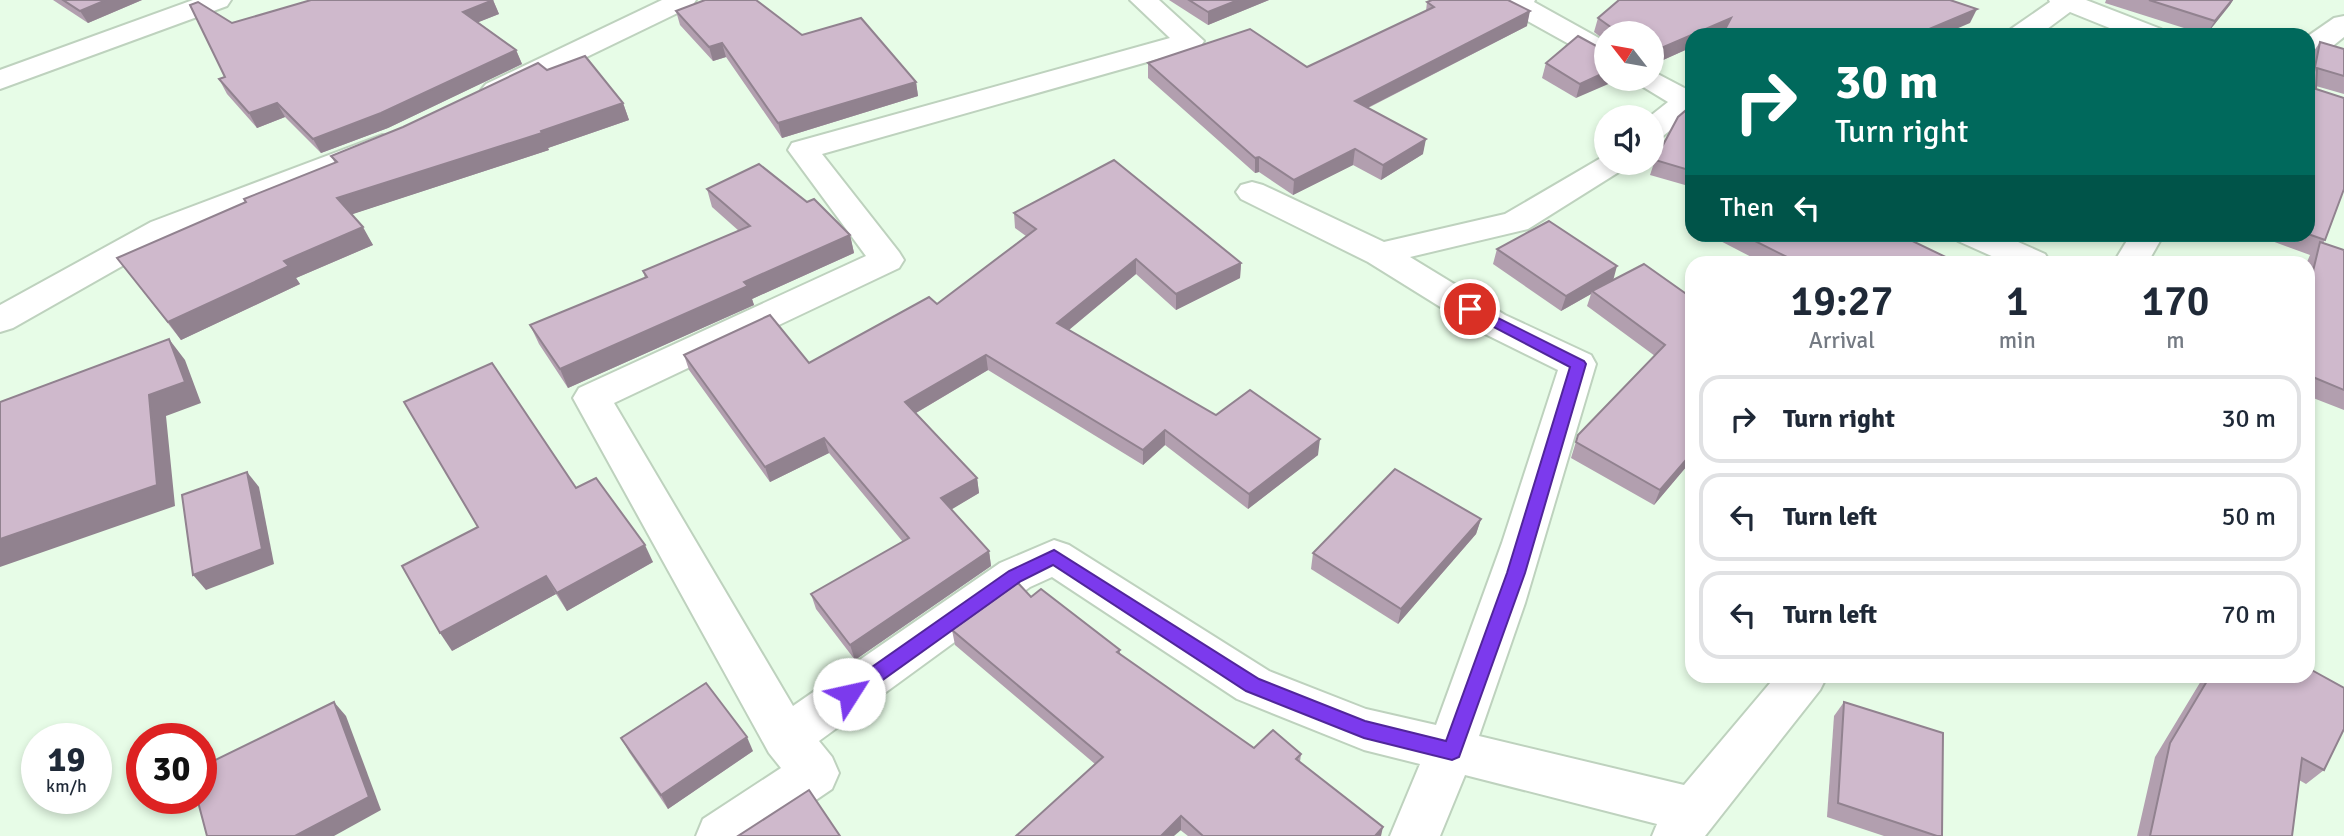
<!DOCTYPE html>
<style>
body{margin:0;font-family:Signika,sans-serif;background:#f6f6f7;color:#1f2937;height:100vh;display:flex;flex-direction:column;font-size:26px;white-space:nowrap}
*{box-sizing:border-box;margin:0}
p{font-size:23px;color:#747a83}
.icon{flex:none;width:38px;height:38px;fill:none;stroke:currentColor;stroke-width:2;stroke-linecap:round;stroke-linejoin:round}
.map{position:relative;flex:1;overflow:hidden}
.drawer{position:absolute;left:1685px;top:256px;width:630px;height:427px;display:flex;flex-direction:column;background:#fff;border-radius:21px;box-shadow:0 4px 10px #0003}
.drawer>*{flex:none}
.banner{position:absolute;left:1685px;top:28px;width:630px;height:214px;border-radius:21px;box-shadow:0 4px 10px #0003;background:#00695c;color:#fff;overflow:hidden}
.needle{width:46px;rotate:301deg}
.fabs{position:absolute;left:1594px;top:21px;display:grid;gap:14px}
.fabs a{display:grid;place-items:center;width:70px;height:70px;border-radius:50%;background:#fff;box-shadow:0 4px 10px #0003;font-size:35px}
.speed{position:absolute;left:21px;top:723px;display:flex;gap:14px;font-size:35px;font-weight:700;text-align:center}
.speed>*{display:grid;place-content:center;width:91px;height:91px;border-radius:50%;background:#fff;box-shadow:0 4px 10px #0003;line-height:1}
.speed small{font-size:18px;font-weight:400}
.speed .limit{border:10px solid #d22;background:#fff;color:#111}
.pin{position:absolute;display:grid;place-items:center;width:60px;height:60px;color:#fff;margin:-30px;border:4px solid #fff;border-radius:50%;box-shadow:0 2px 7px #0007}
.me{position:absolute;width:77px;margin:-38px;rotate:55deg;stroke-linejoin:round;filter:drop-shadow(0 0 5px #0008)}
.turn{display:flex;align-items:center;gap:24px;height:147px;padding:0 35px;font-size:32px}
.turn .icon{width:91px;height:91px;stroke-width:2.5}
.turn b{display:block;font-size:49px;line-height:60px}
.then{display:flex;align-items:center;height:66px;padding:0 35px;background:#0003;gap:14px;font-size:26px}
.eta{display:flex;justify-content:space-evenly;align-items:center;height:119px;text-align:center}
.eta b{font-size:42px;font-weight:600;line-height:49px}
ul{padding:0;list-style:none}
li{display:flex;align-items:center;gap:21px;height:88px;margin:0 14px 10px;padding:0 21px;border:4px solid #e0e1e3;border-radius:21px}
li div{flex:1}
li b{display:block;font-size:26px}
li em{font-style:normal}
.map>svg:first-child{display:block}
</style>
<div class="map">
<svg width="2344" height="836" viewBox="0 0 2344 836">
<rect width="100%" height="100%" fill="#e7fce7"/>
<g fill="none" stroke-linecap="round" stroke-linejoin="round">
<g stroke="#bed2be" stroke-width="4">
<g id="minor">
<path d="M193 0H231L227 6 0 89V70Z"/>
<path d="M662 0H696L692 6 506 96 496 99 486 96 481 90 486 84Z"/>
<path d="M1130 0H1159L1204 41 1200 47 822 154 899 252 904 260 899 268 614 403 793 706 1000 563 1054 540 1069 545 1269 671 1366 709 1436 725 1502 543 1558 370 1479 331 1368 262 1241 199 1236 192 1241 185 1252 182 1263 185 1384 242 1505 214 1606 155V163H1627L1622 170 1528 229 1410 257 1505 315 1591 355 1596 364 1525 603 1479 736 1684 785 1776 676H1827L1820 690 1705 836H1652L1657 824 1465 775 1440 836H1390L1420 764 1364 750 1237 699 1052 577 1030 587 819 741 832 757 839 773 832 789 763 836H696L703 819 781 768 769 753 573 398 579 388 866 256 788 150 792 143 1170 38Z"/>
<path d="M1504 0H1535L1534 2 1606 42V61L1596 59 1506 9 1502 3Z"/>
<path d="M2049 0H2086L2161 29 2165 35H2127L2070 12 2039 35H2007L2011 29 2050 2Z"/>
<path d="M2344 16V37L2334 45 2308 54V36L2334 18Z"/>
<path d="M1652 71 1692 92V113L1663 136 1652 139V117H1649L1668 102 1640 85 1636 79H1652Z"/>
<path d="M382 135 393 137 397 144 393 151 175 236 13 328 0 332V305L151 222Z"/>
<path d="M1954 234H2000L2045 254 2050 262H2005L1958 241Z"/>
<path d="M2131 234H2164L2148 262H2114Z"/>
</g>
</g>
<use href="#minor" fill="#fff" fill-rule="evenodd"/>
</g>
<g fill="#b29faf">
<path d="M53 0H142L88 23Z"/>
<path d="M493 0 499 14 478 22 516 50 522 64 388 128 321 153 285 117 257 128 227 94 219 79 225 77 232 23Z"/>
<path d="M1169 0H1269L1208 25Z"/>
<path d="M2106 0H2233L2206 35 2105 3Z"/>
<path d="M1427 2 1527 26 1368 108 1423 154 1381 180 1353 165 1293 195 1259 172 1255 173 1148 78V63L1307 67 1426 11Z"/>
<path d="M676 11 802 35 916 82 918 96 782 138 726 57 713 61 680 25Z"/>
<path d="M1598 18 1970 23 1723 33 1719 35H1692V47L1652 65V33H1606V41L1594 32Z"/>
<path d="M2320 42 2344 49V94L2316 86 2325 240 2323 243 2344 250V410L2308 396V262H2307L2310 255 2253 234H2308V63L2310 57Z"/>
<path d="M1598 47 1576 98 1542 78 1546 63Z"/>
<path d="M547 70 623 103 629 120 548 148 549 150 352 214 373 245 296 278 300 284 181 340 117 258 246 203 335 163 331 156Z"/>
<path d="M1692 105V187L1650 175 1655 160Z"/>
<path d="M707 189 850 235 854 253 752 299 754 305 568 388 539 344 530 325 645 278 643 271 739 231 712 207Z"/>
<path d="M1014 213 1241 263 1240 278 1176 310 1136 274 1069 330 1216 415 1318 455 1248 509 1165 445 1143 465 988 370 916 413 977 478 979 493 951 509 989 551 991 566 855 660 816 609 811 594 903 542 829 453 770 482 689 370 684 355 809 363 937 304 1026 236 1015 228Z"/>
<path d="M1707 234H1898L1956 262H1761Z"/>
<path d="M1497 249 1613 280 1692 298V460L1654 505 1571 458 1578 435 1655 356 1587 306 1591 294 1561 311 1493 264Z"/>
<path d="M576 488 653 562 567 611 556 594 452 651Z"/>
<path d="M1481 519 1476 534 1398 624 1311 569 1313 553Z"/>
<path d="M1031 597 1120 650V654L1254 748 1301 754 1300 762 1381 836H1188L1095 764 955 645 952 630Z"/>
<path d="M2204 676H2308L2324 770 2306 784 2299 780 2292 836H2137L2155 757Z"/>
<path d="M1844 702 1942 836H1884L1827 817 1834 716Z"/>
<path d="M621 738 753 751 668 809 629 752Z"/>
</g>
<g fill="#91828f">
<path d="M106 0H142L88 23 80 11Z"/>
<path d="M493 0 499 14 469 26 463 12Z"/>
<path d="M1238 0H1269L1208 25V12Z"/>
<path d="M2232 0H2233L2230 5 2206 35 2215 21Z"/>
<path d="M1977 9 1970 23 1942 35H1915Z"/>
<path d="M1530 11 1527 26 1353 115 1355 101Z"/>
<path d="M1731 18 1727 32 1719 35H1692V47L1652 65V52Z"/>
<path d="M722 43 726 57 713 61 709 47Z"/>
<path d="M516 50 522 64 388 128 321 153 313 139Z"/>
<path d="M1606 72V79H1620L1576 98 1580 84Z"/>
<path d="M916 82 918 96 782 138 778 123Z"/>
<path d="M277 103 285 117 257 128 249 113Z"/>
<path d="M623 103 629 120 548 148 549 150 347 216 337 198Z"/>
<path d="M1426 139 1423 154 1381 180 1383 165Z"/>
<path d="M1355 149 1353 165 1293 195 1294 180Z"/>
<path d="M1259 157V172L1255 173V158Z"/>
<path d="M363 227 373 245 296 278 300 284 181 340 168 322 284 261Z"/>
<path d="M850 235 854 253 752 299 754 305 568 388 560 369 744 282Z"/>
<path d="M1136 259V274L1059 338 1057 323Z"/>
<path d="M1241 263 1240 278 1176 310V294Z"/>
<path d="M1617 266 1613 281 1592 291 1591 294 1561 311 1566 296Z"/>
<path d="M169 339 185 360 201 403 166 416 175 506 0 567V539L149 395Z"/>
<path d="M986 355 988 370 909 417 905 402Z"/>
<path d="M1165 430V445L1143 465V450Z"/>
<path d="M824 438 829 453 770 482 765 467Z"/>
<path d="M1320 439 1318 455 1248 509 1249 494Z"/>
<path d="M1692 453V460L1654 505 1660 490Z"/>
<path d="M247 472 259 487 274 564 206 590 193 575Z"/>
<path d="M977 478 979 493 944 514 941 498Z"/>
<path d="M1481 519 1476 534 1398 624 1401 609Z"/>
<path d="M645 545 653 562 567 611 557 593Z"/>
<path d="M989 551 991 566 855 660 850 645Z"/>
<path d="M546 576 556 594 452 651 440 633Z"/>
<path d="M334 702 346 716 381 810 334 836H295Z"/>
<path d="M747 737 753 751 668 809 661 795Z"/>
<path d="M1181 816V830L1174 836H1161Z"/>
<path d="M1383 827 1381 836H1375Z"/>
</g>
<g fill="#cfb9cc" stroke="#91828f" stroke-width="2">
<path d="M63 0H106L80 11Z"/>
<path d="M311 0H493L463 12 516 50 381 113 313 139 277 103 249 113 219 79 225 77 190 5 198 2 232 23Z"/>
<path d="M705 0H756L802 35 861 18 916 82 778 123 722 43 709 47 676 11Z"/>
<path d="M1189 0H1238L1208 12Z"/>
<path d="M1432 0H1508L1530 11 1355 101 1426 139 1383 165 1355 149 1294 180 1259 157 1255 158 1148 63 1250 29 1307 67 1434 7 1427 2Z"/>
<path d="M1619 0H1950L1977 9 1915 35H1722L1731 18 1652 52V33H1612V28L1598 18Z"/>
<path d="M2149 0H2232L2215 21Z"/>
<path d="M1578 36 1598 47 1606 48V72L1580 84 1546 63Z"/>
<path d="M2320 42 2344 49V76L2317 68 2316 89 2344 98V189L2325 240 2308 234V102Z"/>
<path d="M585 56 623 103 541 131 542 133 337 198 363 227 284 261 289 266 168 322 117 258 246 202 244 199 337 162 331 156 403 127 538 63 547 70Z"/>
<path d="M1692 105V171L1655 160 1678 117Z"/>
<path d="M1114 160 1241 263 1176 294 1136 259 1057 323 1216 415 1250 390 1320 439 1249 494 1165 430 1143 450 986 355 905 402 977 478 941 498 989 551 850 645 811 594 909 538 824 438 765 467 684 355 770 315 809 363 929 297 937 304 1036 229 1014 213Z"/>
<path d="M759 164 807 202 814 199 850 235 744 282 748 286 560 369 530 325 647 277 643 271 750 226 707 189Z"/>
<path d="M1549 221 1617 266 1566 296 1497 249Z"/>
<path d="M1741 234H1898L1956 262H1797Z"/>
<path d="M2320 242 2344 250V390L2308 375V292Z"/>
<path d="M1644 264 1692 298V426L1688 430 1692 432V453L1660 490 1576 442 1578 435 1665 345 1592 291Z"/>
<path d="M169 339 185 382 149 395 157 485 0 539V402Z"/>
<path d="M492 363 576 488 596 478 645 545 557 593 546 576 440 633 402 566 478 527 404 402Z"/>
<path d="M1395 469 1481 519 1401 609 1313 553Z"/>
<path d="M247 472 262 549 193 575 182 495Z"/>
<path d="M1018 583 1031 597 1041 589 1120 650 1117 652 1254 748 1273 730 1301 754 1296 759 1383 827 1375 836H1203L1181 816 1161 836H1016L1103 757 952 630Z"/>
<path d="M2308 668 2344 688V729L2324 770 2302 758 2292 836H2150L2170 743 2210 676H2308Z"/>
<path d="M706 683 747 737 661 795 621 738Z"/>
<path d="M334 702 369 797 295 836H207L197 798H201V767Z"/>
<path d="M1844 702 1943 733 1942 836H1937L1838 803Z"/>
<path d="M809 790 840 836H738Z"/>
</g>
<path fill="#7c3aed" stroke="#51269a" stroke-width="2" d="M1470 304 1584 361 1586 364 1525 573 1459 757 1452 760 1364 738 1246 691 1053 565 1021 581 856 699 849 702 842 699 839 694 842 688 1009 571 1054 550 1259 679 1365 721 1446 741 1507 573 1570 367 1465 312 1463 309Z"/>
</svg>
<div class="fabs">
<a><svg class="needle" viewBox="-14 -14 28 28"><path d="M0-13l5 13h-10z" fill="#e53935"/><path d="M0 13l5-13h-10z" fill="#747a83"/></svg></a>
<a><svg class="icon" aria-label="sound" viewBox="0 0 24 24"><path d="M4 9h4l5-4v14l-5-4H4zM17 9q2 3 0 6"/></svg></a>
</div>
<div class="speed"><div>19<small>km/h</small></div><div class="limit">30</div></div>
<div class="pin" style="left:1470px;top:309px;background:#d93025"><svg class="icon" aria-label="arrive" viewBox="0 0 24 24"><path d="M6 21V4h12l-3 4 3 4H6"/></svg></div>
<svg class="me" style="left:849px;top:694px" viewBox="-20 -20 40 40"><circle r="19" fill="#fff"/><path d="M0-13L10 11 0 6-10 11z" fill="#7c3aed"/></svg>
<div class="banner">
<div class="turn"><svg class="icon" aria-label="right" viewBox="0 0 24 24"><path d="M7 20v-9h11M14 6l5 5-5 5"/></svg><div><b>30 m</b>Turn right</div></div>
<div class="then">Then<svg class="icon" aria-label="left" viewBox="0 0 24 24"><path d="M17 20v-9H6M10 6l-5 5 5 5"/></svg></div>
</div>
<section class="drawer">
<div class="eta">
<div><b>19:27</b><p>Arrival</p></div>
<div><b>1</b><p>min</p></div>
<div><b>170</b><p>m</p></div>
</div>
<ul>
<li><svg class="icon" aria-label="right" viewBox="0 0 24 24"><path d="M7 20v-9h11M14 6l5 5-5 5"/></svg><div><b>Turn right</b></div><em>30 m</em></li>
<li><svg class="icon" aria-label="left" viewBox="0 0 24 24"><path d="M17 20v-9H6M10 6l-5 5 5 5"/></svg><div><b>Turn left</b></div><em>50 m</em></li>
<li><svg class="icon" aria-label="left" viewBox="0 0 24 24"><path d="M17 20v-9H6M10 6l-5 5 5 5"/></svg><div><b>Turn left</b></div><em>70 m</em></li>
</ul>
</section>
</div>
